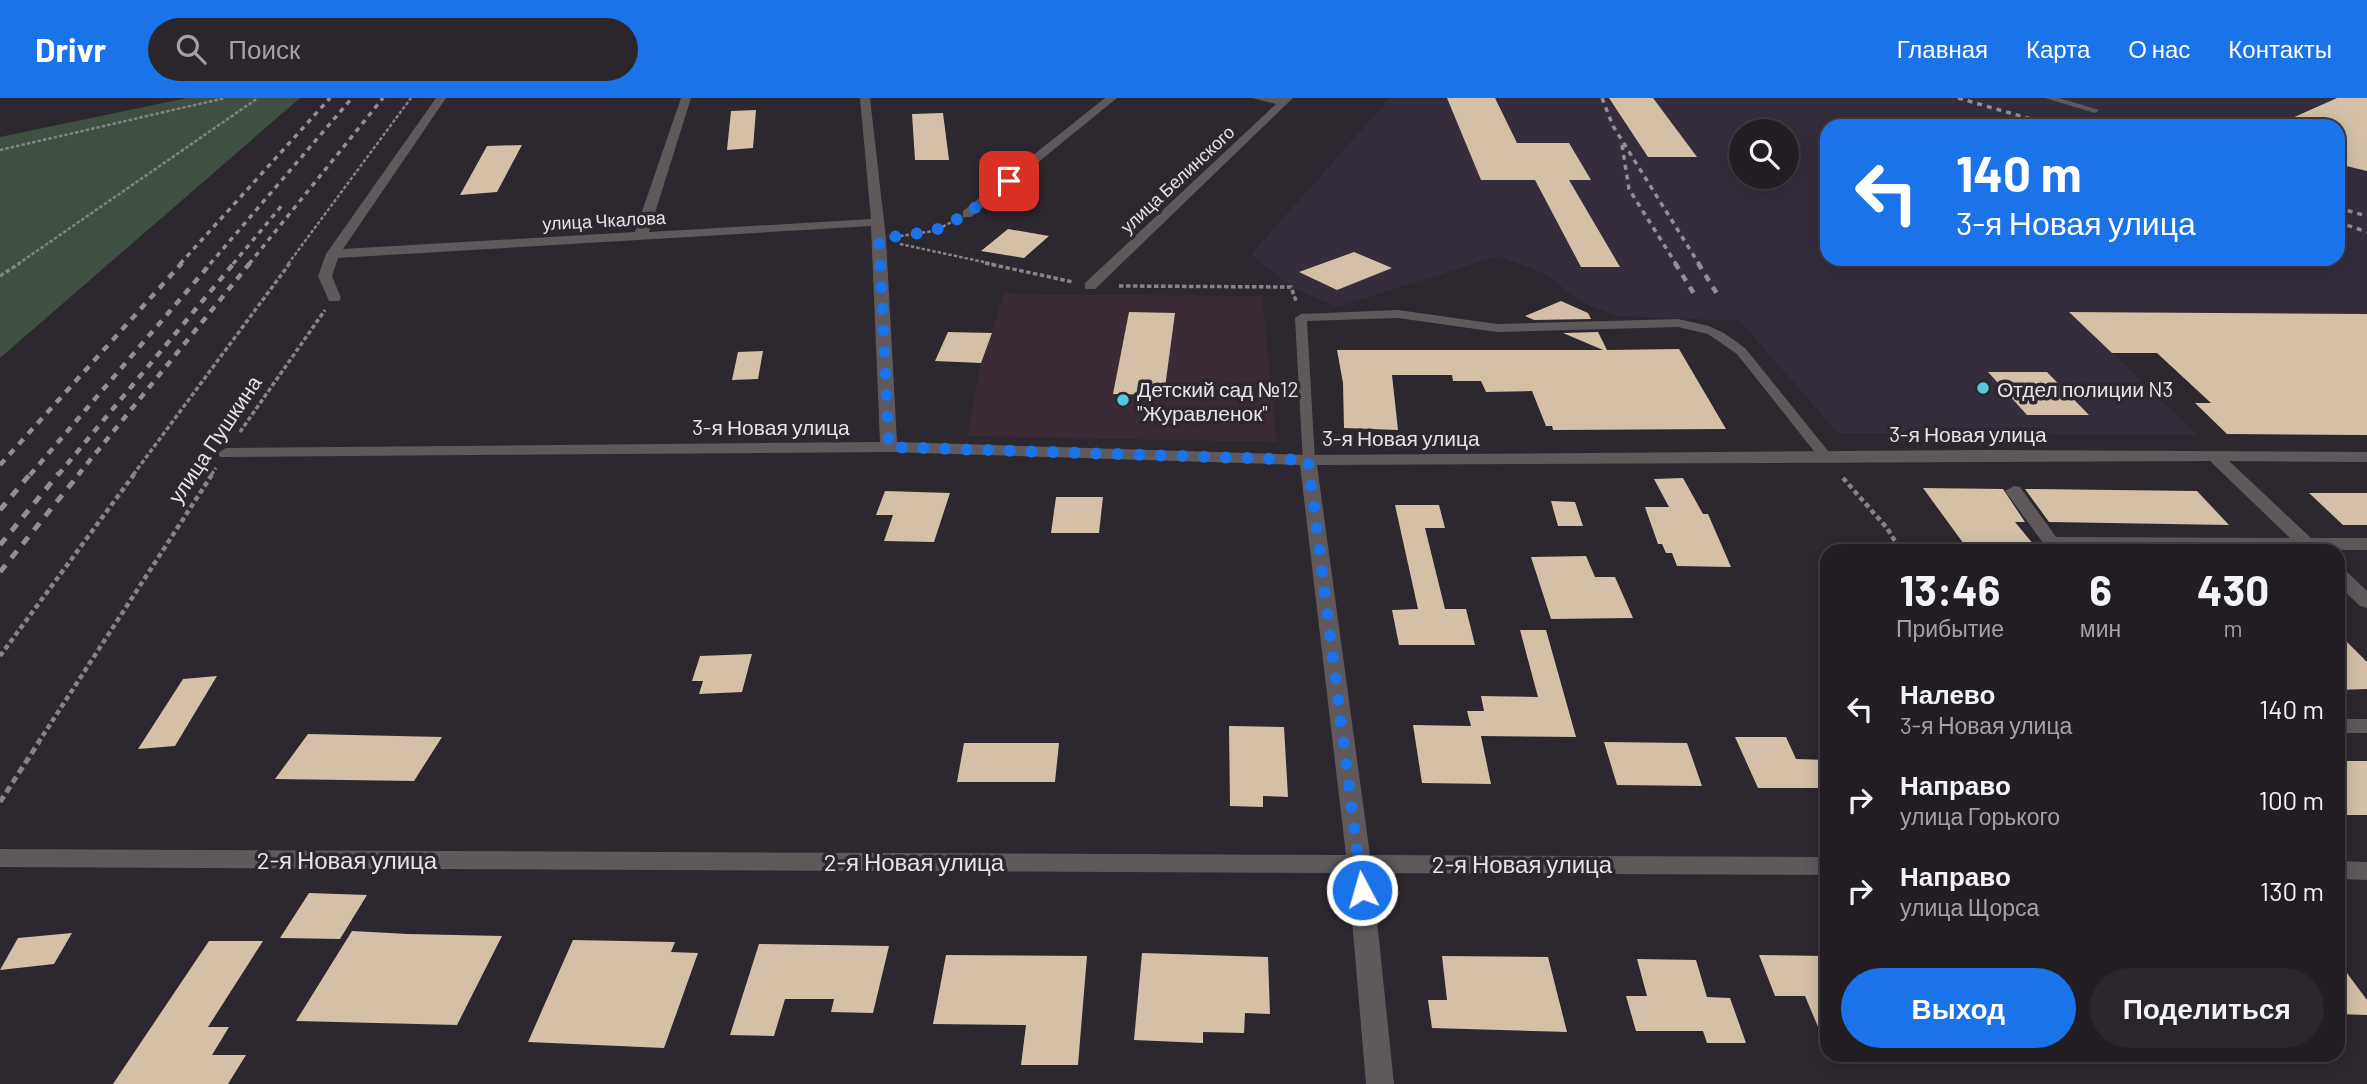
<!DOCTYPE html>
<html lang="ru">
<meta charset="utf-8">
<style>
body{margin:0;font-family:Barlow,sans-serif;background:#2a262b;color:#f1f3f6;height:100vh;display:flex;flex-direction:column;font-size:26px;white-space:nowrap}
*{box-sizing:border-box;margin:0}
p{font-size:23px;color:#a2a2a6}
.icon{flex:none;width:38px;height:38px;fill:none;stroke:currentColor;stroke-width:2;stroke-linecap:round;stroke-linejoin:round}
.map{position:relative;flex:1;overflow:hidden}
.panel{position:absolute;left:1820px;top:446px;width:525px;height:518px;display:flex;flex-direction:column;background:#221d23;border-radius:21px;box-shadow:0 4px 18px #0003,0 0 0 2px #3f3b41}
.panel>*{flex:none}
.banner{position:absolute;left:1820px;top:21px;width:525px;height:147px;border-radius:21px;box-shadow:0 4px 18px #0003,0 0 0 2px #3f3b41;background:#1a73e8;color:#fff;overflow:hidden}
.buttons{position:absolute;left:1729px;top:21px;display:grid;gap:14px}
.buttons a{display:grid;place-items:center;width:70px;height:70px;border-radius:50%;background:#221d23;box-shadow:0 4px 18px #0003,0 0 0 2px #3f3b41;font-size:35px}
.pin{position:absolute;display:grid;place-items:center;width:60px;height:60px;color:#fff;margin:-30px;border-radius:14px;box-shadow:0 4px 10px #0006}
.me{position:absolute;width:77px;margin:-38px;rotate:354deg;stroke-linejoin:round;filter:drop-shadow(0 0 5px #0008)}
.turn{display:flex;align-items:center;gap:24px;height:147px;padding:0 21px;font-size:32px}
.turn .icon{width:91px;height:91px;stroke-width:2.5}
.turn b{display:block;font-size:49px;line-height:60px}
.eta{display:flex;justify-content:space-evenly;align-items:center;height:119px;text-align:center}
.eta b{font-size:42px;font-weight:700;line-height:49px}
.primary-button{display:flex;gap:14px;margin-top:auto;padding:14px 21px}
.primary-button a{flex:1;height:80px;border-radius:42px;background:#1a73e8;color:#fff;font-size:28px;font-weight:700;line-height:80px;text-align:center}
.primary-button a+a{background:#2a262b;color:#f1f3f6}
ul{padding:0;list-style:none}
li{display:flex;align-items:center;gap:21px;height:91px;padding:0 21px}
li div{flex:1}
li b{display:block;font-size:26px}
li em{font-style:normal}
header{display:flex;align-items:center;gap:42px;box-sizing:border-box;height:98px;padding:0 35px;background:#1a73e8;color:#fff}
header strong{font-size:33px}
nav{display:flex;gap:38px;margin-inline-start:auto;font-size:24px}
.search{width:490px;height:63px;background:#2a262b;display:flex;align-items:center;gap:18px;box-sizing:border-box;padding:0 24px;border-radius:38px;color:#a2a2a6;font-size:26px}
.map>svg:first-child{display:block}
</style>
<header>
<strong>Drivr</strong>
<div class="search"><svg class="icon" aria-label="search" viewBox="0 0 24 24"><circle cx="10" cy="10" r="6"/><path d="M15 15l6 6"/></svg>Поиск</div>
<nav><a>Главная</a><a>Карта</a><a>О нас</a><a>Контакты</a></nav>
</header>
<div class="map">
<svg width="2367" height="986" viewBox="0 0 2367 986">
<rect width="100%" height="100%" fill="#2d272f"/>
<path fill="#362d3c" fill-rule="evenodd" d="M1390 0H2367V216L2070 214 2197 337 1838 335 1740 223 1617 218 1580 204 1546 176 1498 158 1337 209 1291 189 1251 156ZM1827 28H2338V161H1827ZM1741 33H1787V79H1741Z"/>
<path fill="#3b2b36" d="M1004 196 1262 198 1277 344 967 338 981 265Z"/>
<path fill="#3f5042" d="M187 0H300L0 260V39Z"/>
<g fill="#d3c0a7">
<path d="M1447 0H1495L1517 45H1569L1591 82H1569L1620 169H1581L1535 82H1481Z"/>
<path d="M1609 0H1653L1697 59H1648Z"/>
<path d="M2337 0H2367V73L2338 66V28H2274Z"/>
<path d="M756 12 753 50 727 52 731 13Z"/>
<path d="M943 15 949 62H915L912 16Z"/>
<path d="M522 47 497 94 460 97 487 48Z"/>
<path d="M1008 131 1049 138 1024 160 981 153Z"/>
<path d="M1354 154 1392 170 1337 192 1299 174Z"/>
<path d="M1561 203 1588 215 1591 221 1534 222 1525 218Z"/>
<path d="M1129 214 1175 215 1164 297 1113 296Z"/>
<path d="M2069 214 2367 216V337L2227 336 2195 305H2211L2157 255H2112Z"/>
<path d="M948 234 992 235 981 265 935 263Z"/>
<path d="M1598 234 1607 252 1679 251 1726 331 1553 332 1552 328H1546L1532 293 1486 294 1481 283H1453L1452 277H1392L1398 332 1344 330 1343 285 1337 252H1603L1563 235Z"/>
<path d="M763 253 758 281 732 282 738 254Z"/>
<path d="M1988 274H2047L2089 317H2027Z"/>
<path d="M1683 380 1703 416H1708L1731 469 1677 468 1672 455H1666L1662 446H1658L1645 409H1669L1654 381Z"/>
<path d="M1923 390 2003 391 2025 424H2015L2039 453H1969Z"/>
<path d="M2025 391 2197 393 2229 427 2049 424Z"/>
<path d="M885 393 950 395 934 444 884 443 893 417H876Z"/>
<path d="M2309 395H2367V427H2343Z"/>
<path d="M1056 399H1103L1099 435H1051Z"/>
<path d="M1551 403 1575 404 1583 428H1558Z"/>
<path d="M1395 407H1439L1445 430H1425L1445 511H1466L1475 547H1399L1392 512 1418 511Z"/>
<path d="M1586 458 1595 479H1615L1633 520 1551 521 1531 459Z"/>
<path d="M1520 532H1546L1576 639 1481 638 1491 686 1422 685 1413 627 1471 628 1467 613H1484L1481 598 1538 599Z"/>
<path d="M2338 535 2367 564V591L2338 592Z"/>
<path d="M752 556 742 594 699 596 703 583H692L700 558Z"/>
<path d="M217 578 175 648 138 651 183 581Z"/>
<path d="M1229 628 1284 629 1288 699 1263 698V709L1230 708Z"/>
<path d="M308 636 442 639 414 683 275 681Z"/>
<path d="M1735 639H1786L1796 661 1827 662V690H1758Z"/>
<path d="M1604 644 1687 645 1702 688 1617 687Z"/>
<path d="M964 645H1059L1055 684H957Z"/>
<rect x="2338" y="663" width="29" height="54"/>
<path d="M309 795 367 797 340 841 280 840Z"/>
<path d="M352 833 408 836 502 838 457 927 296 923Z"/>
<path d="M72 835 54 866 0 872 18 840Z"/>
<path d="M573 842 675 844 671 854 698 855 664 950 528 944Z"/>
<path d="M209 843H263L208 929H229L212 957H246L228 986H113Z"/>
<path d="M759 846 889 848 873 915 831 914 834 901H785L774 938 730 937Z"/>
<path d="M1142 855 1268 859 1270 916 1245 915 1244 935 1203 934V945L1134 942Z"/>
<path d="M946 857 1087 858 1078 967H1021L1026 927 933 926Z"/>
<path d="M1759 857 1827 858V950L1805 898H1775Z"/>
<path d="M1442 858 1548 859 1567 934 1432 930 1428 902H1447Z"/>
<path d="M1637 861 1696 862 1707 899 1730 900 1746 945H1707L1703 933H1636L1626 898H1647Z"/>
<path d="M2338 863 2367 902V917L2338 916Z"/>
</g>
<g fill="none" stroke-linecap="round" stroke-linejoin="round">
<g stroke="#878188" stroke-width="2.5" stroke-dasharray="3.5 2" stroke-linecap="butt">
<path d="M0 52 225 0"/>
<path d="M900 138 934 133 952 124"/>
<path d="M900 146 993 166"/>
<path d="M18 166 258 0"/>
<path d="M288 166 411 0"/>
</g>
<g stroke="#878188" stroke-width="3.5" stroke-dasharray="4.5 2.5" stroke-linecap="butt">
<path d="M985 165 1073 184"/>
<path d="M0 178 20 165"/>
<path d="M1119 188 1291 189 1296 203"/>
<path d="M240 334 325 212"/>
<path d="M133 377 290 165"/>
<path d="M211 377 216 370"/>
</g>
<g stroke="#878188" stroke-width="4.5" stroke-dasharray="5 3.5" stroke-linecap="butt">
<path d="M1843 380 1887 430 1901 453"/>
<path d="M0 558 135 375"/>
<path d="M38 645 213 375"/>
</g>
<path stroke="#878188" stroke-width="5" stroke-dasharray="7 4.5" stroke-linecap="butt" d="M0 704 39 644"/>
<g fill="#5f595b" fill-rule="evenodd">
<path d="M2045 0H2059L2099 12 2095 15Z"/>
<path d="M1398 212 1497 226 1678 221 1709 228 1724 235 1745 250 1833 359 1831 362H1821L1737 256 1708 236 1678 229 1497 234 1398 220 1307 223 1315 362 1313 365H1303L1295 220 1301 216Z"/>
</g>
<g fill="#5f595b" fill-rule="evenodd">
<path d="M436 0H446L343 151 635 134 681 0H691L649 134 871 121 860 0H870L886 141 897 344 1308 357 1985 352 2367 354V364L2229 363 2311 440H2367V452L2065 450 2067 453H2049L2005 393 2014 388 2020 389 2056 439 2290 440 2210 363 1317 367 1370 757 1827 759V777L1372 775 1394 986H1366L1348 775 0 769V751L1346 757 1300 367 889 354 220 359 218 355 226 350 880 344 871 128 338 160 332 178 341 200 339 203H329L318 178 326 156Z"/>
<path d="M1105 0H1117L971 119H963V113Z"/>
<path d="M1252 0H1293L1095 191H1085V185L1276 6Z"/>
<path d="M2338 470 2345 472 2367 493V510L2360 508 2338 487Z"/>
<rect x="2338" y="621" width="29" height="14"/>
<path d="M2338 763 2367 764V782L2338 781Z"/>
</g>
<g stroke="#938e95" stroke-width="3.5" stroke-dasharray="5 5" stroke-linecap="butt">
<path d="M1602 0 1613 28 1699 166"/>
<path d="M1958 0 2055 28"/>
<path d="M1622 47 1629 91 1676 166"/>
<path d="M2338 110 2367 118"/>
<path d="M2338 124 2367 134"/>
<path d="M180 166 330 0"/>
<path d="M210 166 352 0"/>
<path d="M233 166 284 105"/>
<path d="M249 166 383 0"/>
</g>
<g stroke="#938e95" stroke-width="4.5" stroke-dasharray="7 7" stroke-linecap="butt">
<path d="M1675 165 1696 199"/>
<path d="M1698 165 1719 199"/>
<path d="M0 367 182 165"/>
<path d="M30 377 211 165"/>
<path d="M58 377 234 165"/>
<path d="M78 377 250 165"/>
</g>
<g stroke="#938e95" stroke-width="5" stroke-dasharray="9 9" stroke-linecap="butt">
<path d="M0 412 31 375"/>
<path d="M0 447 59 375"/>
<path d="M0 474 80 375"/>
</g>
</g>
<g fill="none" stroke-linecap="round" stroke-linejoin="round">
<path stroke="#1a73e8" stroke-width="12" stroke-dasharray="0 21.6" d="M1009 83 967 116 934 133 879 141 889 349 1308 362 1362 792"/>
</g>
<g fill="#53cadc" stroke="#2d272f" stroke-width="2.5">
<circle cx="1983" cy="290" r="7"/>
<circle cx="1123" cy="302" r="7"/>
</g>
<g text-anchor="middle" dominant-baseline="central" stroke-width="7" stroke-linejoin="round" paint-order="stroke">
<g font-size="18" fill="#e7e2e8" stroke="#2d272f">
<text transform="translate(1177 81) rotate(-43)">улица Белинского</text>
<text transform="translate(604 122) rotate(-3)">улица Чкалова</text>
</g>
<g font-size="21" fill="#e7e2e8" stroke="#2d272f" text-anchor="start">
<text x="1137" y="290">Детский сад №12<tspan x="1137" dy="24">"Журавленок"</tspan></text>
<text x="1997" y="290">Отдел полиции N3</text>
</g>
<g font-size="21" fill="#e7e2e8" stroke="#2d272f">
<text x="771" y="328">3-я Новая улица</text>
<text x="1968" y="335">3-я Новая улица</text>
<text x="1401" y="339">3-я Новая улица</text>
<text transform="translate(214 341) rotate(-56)">улица Пушкина</text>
</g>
<g font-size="24" fill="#e7e2e8" stroke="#2d272f">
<text x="347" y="761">2-я Новая улица</text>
<text x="914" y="763">2-я Новая улица</text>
<text x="1522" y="765">2-я Новая улица</text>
</g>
</g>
</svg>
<div class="buttons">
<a><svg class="icon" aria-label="search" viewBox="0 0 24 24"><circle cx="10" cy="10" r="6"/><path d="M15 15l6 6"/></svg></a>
</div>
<div class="pin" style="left:1009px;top:83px;background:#d93025"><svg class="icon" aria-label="arrive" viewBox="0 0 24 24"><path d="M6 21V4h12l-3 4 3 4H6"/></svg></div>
<svg class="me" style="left:1362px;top:792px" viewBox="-20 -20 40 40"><circle r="17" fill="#1a73e8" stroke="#fff" stroke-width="3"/><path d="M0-11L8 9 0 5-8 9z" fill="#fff"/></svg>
<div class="banner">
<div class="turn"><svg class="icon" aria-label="left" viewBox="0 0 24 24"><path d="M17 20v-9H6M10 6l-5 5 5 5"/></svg><div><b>140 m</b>3-я Новая улица</div></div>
</div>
<section class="panel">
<div class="eta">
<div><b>13:46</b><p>Прибытие</p></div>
<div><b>6</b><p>мин</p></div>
<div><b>430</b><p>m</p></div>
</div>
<ul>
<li><svg class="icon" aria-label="left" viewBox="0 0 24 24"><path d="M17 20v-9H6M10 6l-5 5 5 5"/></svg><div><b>Налево</b><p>3-я Новая улица</p></div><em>140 m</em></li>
<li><svg class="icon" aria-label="right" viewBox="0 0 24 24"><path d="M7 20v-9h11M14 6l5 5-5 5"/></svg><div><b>Направо</b><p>улица Горького</p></div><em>100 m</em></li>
<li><svg class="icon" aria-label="right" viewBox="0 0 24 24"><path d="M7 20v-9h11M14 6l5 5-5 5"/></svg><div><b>Направо</b><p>улица Щорса</p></div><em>130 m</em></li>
</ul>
<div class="primary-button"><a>Выход</a><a>Поделиться</a></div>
</section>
</div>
